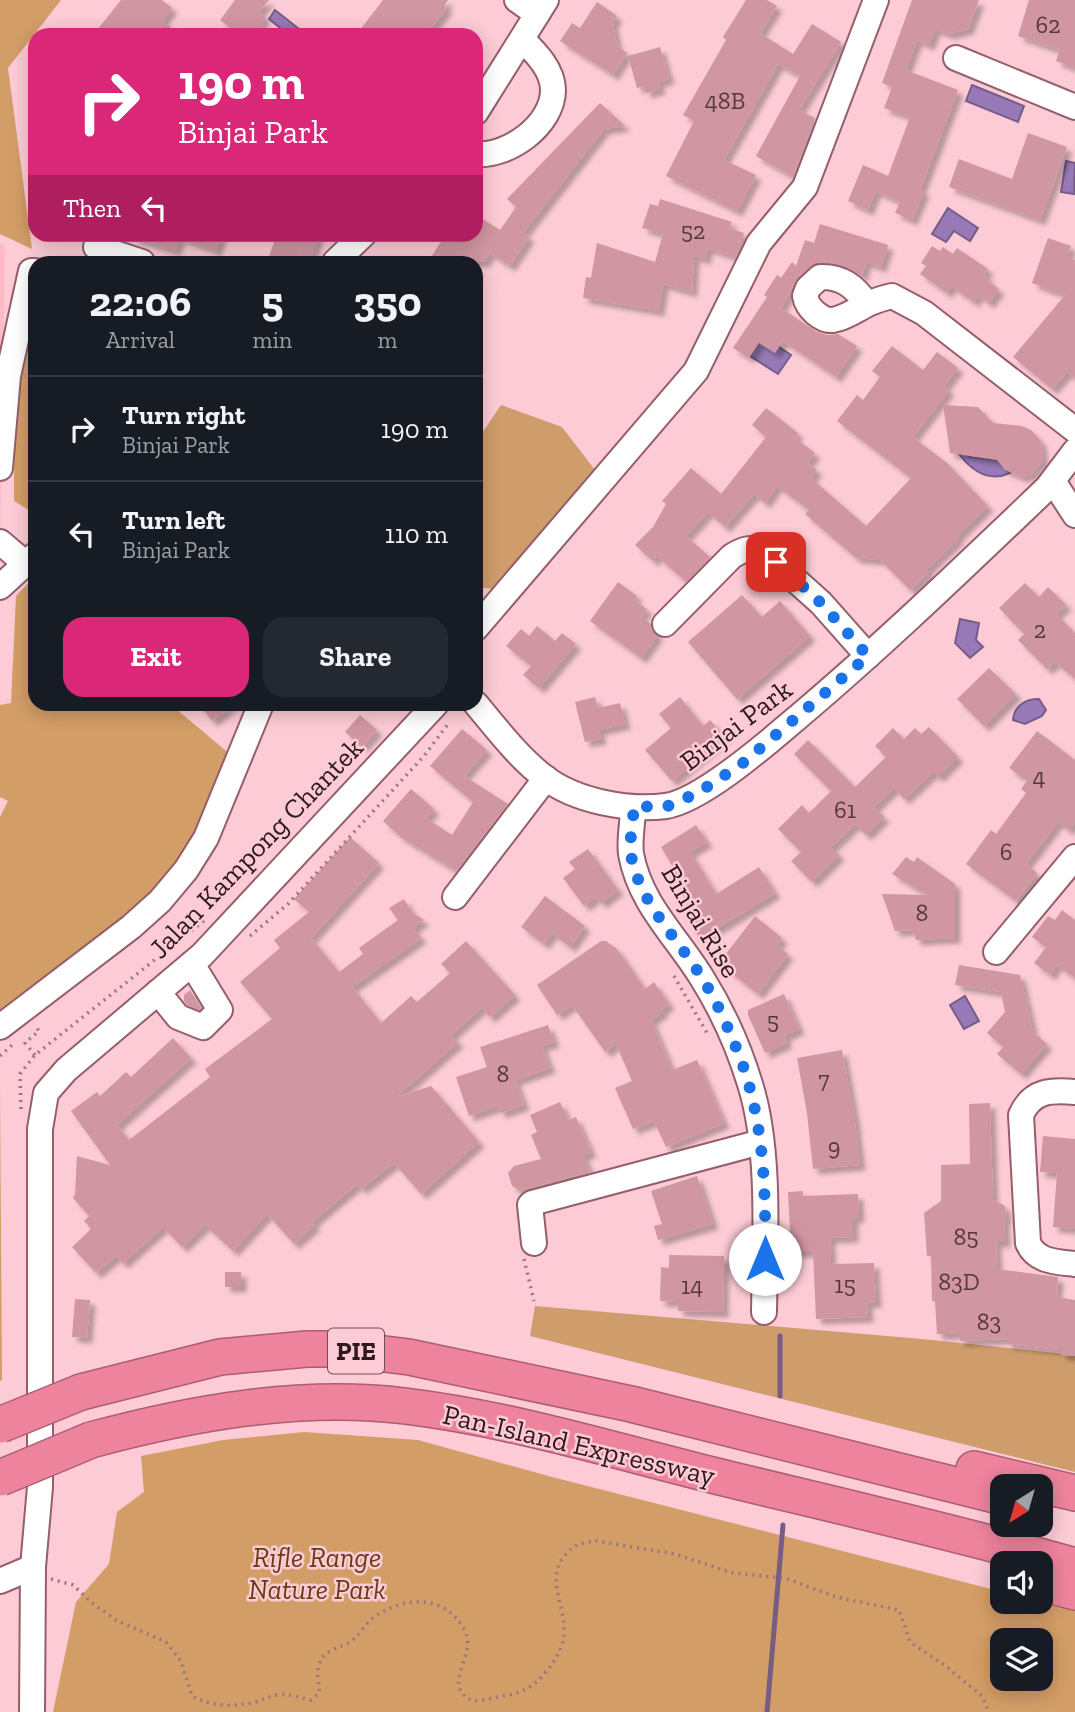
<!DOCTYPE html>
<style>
body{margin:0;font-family:"Zilla Slab",serif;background:#242831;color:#f1f3f6;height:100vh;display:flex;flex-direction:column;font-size:26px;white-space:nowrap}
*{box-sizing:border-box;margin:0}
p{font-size:23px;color:#9ea1a6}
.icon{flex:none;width:38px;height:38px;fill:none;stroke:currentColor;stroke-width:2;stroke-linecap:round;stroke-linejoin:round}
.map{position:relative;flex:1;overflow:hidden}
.details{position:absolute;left:28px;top:256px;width:455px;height:455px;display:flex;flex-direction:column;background:#171b24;border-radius:21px;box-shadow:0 4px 18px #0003}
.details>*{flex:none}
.guide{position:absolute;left:28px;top:28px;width:455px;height:214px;border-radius:21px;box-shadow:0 4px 18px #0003;background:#db2777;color:#fff;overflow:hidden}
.needle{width:46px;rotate:217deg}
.fabs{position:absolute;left:990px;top:1474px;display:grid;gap:14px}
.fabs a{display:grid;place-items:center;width:63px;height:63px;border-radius:14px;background:#171b24;box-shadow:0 4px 18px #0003;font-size:35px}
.pin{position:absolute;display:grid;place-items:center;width:60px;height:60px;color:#fff;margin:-30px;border-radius:14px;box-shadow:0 4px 10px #0006}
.me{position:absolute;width:77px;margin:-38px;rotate:0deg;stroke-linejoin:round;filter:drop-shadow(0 0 5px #0008)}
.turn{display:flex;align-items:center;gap:24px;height:147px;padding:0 35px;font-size:32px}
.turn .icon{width:91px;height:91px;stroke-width:2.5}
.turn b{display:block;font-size:49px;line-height:60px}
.then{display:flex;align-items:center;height:66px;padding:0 35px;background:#0003;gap:14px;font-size:26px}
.eta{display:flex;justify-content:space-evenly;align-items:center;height:119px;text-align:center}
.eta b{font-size:42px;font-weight:700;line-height:49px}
.cta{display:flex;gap:14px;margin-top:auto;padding:14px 35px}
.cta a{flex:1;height:80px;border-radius:21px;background:#db2777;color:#fff;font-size:28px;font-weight:700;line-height:80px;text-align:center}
.cta a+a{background:#242831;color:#f1f3f6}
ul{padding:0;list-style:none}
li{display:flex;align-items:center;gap:21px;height:105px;padding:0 35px;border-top:2px solid #363941}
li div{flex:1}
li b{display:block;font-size:26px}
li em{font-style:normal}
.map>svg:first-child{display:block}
</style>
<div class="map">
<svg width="1075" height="1712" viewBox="0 0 1075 1712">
<defs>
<filter id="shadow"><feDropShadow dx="5.5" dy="5.5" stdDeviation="2" flood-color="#0004"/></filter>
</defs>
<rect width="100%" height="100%" fill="#fccbd5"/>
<path fill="#ffbac8" d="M0 243 5 245 0 555Z"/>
<g fill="#cf9c6b">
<path d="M501 405 562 427 595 470 501 590 476 587V442Z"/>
<path d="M535 1306 922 1339 1075 1355V1472L530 1336Z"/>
</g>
<g fill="#d39d67" fill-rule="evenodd">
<path d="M0 0H61L8 68 32 249 0 234Z"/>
<path d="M30 321H35V514L14 501V380Z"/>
<path d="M35 576V704H170L231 755 193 845 144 906 0 1014V817L8 801 0 797V705L11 703 16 596Z"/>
<path d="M0 1085 2 1380 0 1381Z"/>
<path d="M304 1432 418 1440 552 1477 1003 1592V1601H1041L1075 1610V1712H53L76 1602 109 1564 117 1512 144 1492 141 1456 223 1440ZM1003 1640H1041V1678H1003Z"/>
</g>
<g fill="#9679b6" stroke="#775c88" stroke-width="2">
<path d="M275 10 299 29 295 35H289L269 19Z"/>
<path d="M972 85 1024 106 1018 122 966 101Z"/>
<path d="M1066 161 1075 163 1074 194 1061 192Z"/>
<path d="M948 208 978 228 970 241 954 231 946 242 932 234Z"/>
<path d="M759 343 779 347 791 355 778 374 750 356Z"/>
<path d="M955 448 970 457 997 460 1010 473C986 484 967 467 955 448Z"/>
<path d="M960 619 979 623 976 640 983 647 970 658 955 643Z"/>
<path d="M1039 699 1046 710 1042 716 1025 724 1013 720C1014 706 1025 699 1039 699Z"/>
<path d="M965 996 979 1021 964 1029 950 1005Z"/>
</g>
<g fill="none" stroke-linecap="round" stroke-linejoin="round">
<g stroke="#775c88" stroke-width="5">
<path d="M780 1336V1396"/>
<path d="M767 1712 783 1525"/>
</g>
</g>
<g fill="#d096a2" filter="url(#shadow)">
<path d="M121 0H162L172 8 162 21 181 35H93Z"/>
<path d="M235 0H269L259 12 265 17 261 23 276 35H250L236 25 233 30 220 20Z"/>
<path d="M383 0H448L444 6 447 8 431 28 428 26 421 35H356Z"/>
<path d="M746 0H767L777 6 760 33 793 54 812 24 841 42 799 110 815 118 793 177 756 156 800 76 778 64 724 160 756 175 737 211 666 176 694 121 683 115 726 40 723 37Z"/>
<path d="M912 0H979L968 29 949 34 935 29 929 45 917 40 906 70 958 90 920 190 924 191 912 220 895 213 900 202 876 191 868 210 848 201 863 165 888 176 910 117 884 108 892 87 882 83Z"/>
<path d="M1029 0H1075V68L1056 61 1060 50 1018 36Z"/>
<path d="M597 2 617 16 613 23 617 46 627 53 613 75 560 41 572 23 580 28Z"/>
<path d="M660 47 669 79 658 82 660 89 646 93 644 86 637 88 628 56Z"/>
<path d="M600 103 625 126 604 129 523 233 529 237 510 266 490 253 484 262H440L431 257 446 234H476V215L500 230 516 207 507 199Z"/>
<path d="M1028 133 1067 147 1040 220 949 187 959 159 1012 179Z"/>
<path d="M660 199 732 222 729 228 744 233 736 257 708 248 705 259 694 256 692 292 663 284 659 311 583 298 586 277 591 278 597 243 655 262 663 234 642 228 650 204 658 206Z"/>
<path d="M820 224 888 245 881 267 866 262 862 276 837 264 820 262 811 266 798 277 781 308 817 332 827 335 838 334 857 346 836 377 783 341 775 353 759 343 749 358 733 348 767 297 764 295 777 275 781 278 792 262 796 266 805 240 814 243Z"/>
<path d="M133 234H222L216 251 180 238 175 251 132 237Z"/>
<path d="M277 234H319L311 257 302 253 298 262H267Z"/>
<path d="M1048 238 1071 246 1067 257 1075 260V378L1067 372 1052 389 1013 357 1065 295 1032 283Z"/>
<path d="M932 246 940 251 943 247 953 254 957 248 988 269 984 275 989 279 988 281 999 289 989 303 978 295 974 302 951 286 947 293 920 274 926 266 921 263Z"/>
<path d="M892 346 923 370 937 352 958 368 944 386 949 390 913 437 947 463 988 506 957 536 959 538 926 570 929 572 910 590 880 560 856 558 805 514 809 510 777 486 765 503 754 494 725 527 708 512 686 536 710 557 686 582 657 556 653 561 635 545 653 527 666 504 662 501 691 468 721 494 766 437 752 425 766 408 798 433 795 438 815 453 808 463 817 470 811 478 866 526 911 478 837 421 857 395 863 400 880 377 872 371Z"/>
<path d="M943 405 978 407 993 423 1022 426 1031 430 1041 441 1043 460 1030 475 1022 477 1005 470 997 460 950 453Z"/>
<path d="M618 582 637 596 634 600 647 609 641 617 651 624 657 636 641 658 590 621Z"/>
<path d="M1025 583 1039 597 1048 587 1066 605 1056 614 1075 633V679L1055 662 1047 669 1018 640 1024 634 999 608Z"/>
<path d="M742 595 762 617 780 601 810 636 737 699 688 642Z"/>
<path d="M537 626 555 641 562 633 576 644 539 688 523 675 531 666 506 646 521 629 529 636Z"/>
<path d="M989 668 1016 694 984 726 957 699Z"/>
<path d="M595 697 598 708 620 703 625 724 599 730 601 739 585 742 575 702Z"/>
<path d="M680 697 703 726 710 720 725 737 672 781 645 750 671 728 659 714Z"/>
<path d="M199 704H234L212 721Z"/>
<path d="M360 715 377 730 362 747 345 732Z"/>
<path d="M929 727 958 757 938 777 933 772 904 799 894 788 874 807 884 817 866 835 855 824 831 847 839 855 812 882 791 861 801 852 778 829 802 805 809 813 831 791 794 754 808 740 855 787 886 757 875 746 893 728 904 739 915 728 921 734Z"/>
<path d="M462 729 487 750 464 776 508 804 456 871 402 838 383 821 411 789 434 809 426 818 452 835 473 802 430 766Z"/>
<path d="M1037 731 1075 760V821L1069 830 1058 822 1026 864 1037 873 1016 901 966 864 991 830 996 834 1026 793 1021 789 1027 781 1009 768Z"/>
<path d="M696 825 707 842 690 852 716 894 759 867 775 893 700 939 681 908 688 903 668 870 673 867 661 847Z"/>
<path d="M350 837 379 863 311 938 339 972 363 954 359 948 398 920 389 908 404 899 412 912 424 920 413 928 421 938 352 987 381 1023 411 996 417 1002 450 973 441 964 466 941 515 995 490 1017 481 1008 451 1035 458 1042 396 1097 431 1086 479 1142 421 1194 394 1163 361 1189 357 1184 312 1222 315 1225 294 1244 267 1214 233 1251 205 1225 182 1247 163 1227 123 1263 116 1256 96 1273 72 1247 91 1229 84 1221 89 1216 73 1198 75 1194 77 1156 110 1165 71 1111 97 1092 100 1096 126 1072 131 1077 173 1038 191 1058 117 1125 129 1140 210 1077 205 1069 272 1019 240 982 280 948 274 940 309 912 294 899Z"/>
<path d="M588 849 618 890 601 903 596 897 584 906 563 878 575 869 569 862Z"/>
<path d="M906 857 914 862 917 857 955 884V938L916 940 913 930 895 931 882 894 927 895 892 874Z"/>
<path d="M545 896 585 926 570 947 552 933 544 944 521 927Z"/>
<path d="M1062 910 1075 920V978L1057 965 1050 975 1034 963 1046 947 1032 937 1048 916 1055 920Z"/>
<path d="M755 916 782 938 777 945 788 954 758 994 719 963Z"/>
<path d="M601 941H606L617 949 645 989 654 982 669 1004 661 1010 663 1012 651 1020 672 1070 697 1060 724 1123 666 1147 654 1121 633 1129 615 1088 632 1081 616 1044 605 1052 572 1005 557 1015 537 985Z"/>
<path d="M959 965 1020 975 1033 1032 1047 1044 1021 1074 997 1054 1003 1047 987 1033 1005 1012 1001 992 955 985Z"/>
<path d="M190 990 201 1008 199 1010 187 1005 184 1001V995Z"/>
<path d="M784 994 799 1029 784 1036 787 1043 765 1053 748 1015V1010Z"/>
<path d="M548 1025 554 1042 542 1046 550 1068 515 1080 524 1105 500 1113 498 1106 469 1116 456 1077 487 1067 480 1047Z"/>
<path d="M842 1050 855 1122 860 1165 813 1169 807 1113 797 1058Z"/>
<path d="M560 1102 568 1120 576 1117 591 1152 583 1155 590 1172 529 1188 519 1190 512 1186 508 1173 514 1166 541 1159 531 1135 537 1132 530 1115Z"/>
<path d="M990 1103 993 1200 1005 1206 1006 1220H1004L1005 1242H996L997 1269 1058 1277 1057 1297 1075 1300V1356L1061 1355V1350L1007 1344V1339L960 1341 959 1334H937L935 1301H932L931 1256H927L924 1213 941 1201V1165L970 1164 969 1104Z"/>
<path d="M1043 1136 1075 1139V1229L1053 1227 1057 1173 1040 1172Z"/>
<path d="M697 1176 713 1224 658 1240 654 1226 662 1224 651 1191Z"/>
<path d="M803 1191V1196L858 1194 859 1217 853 1218V1237L830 1238 831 1264 874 1263 876 1302 867 1303 868 1317 816 1319 813 1252H791L788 1192Z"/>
<path d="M669 1255 724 1256 723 1312 678 1311V1302L660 1301 661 1267 669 1268Z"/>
<rect x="225" y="1272" width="16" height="15"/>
<path d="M75 1299 90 1300 87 1338 72 1337Z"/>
</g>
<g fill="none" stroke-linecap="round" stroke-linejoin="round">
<g stroke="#945f6a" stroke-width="28">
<g id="minor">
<path d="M517 0 537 14"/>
<path d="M956 58 1075 107"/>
<path d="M476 112 546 0"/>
<path d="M476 154C508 157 553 125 553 90 553 70 536 53 523 40"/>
<path d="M96 247 142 262"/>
<path d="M335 262 364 234"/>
<path d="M867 304C855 287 842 276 820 277L808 288 805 296C807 308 821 321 833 320 846 318 859 308 870 303 877 300 884 298 892 296L924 313 1075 430"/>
<path d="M0 468 8 376 31 271H35"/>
<path d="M1053 481 1075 515"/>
<path d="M0 542 26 564"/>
<path d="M0 587 35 555"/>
<path d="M665 624 732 556C744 549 749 547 763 551L821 603 868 656"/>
<path d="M476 628 696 371 759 243 805 187 876 0"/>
<path d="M476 704C497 729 518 757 544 777 575 801 628 811 666 806 699 801 758 751 785 728 876 652 961 570 1047 488L1075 451"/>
<path d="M633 807C633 822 629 840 631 854 640 904 677 937 702 978 722 1010 739 1048 750 1084 771 1150 765 1243 764 1312"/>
<path d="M455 897 546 778"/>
<path d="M996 952 1075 857"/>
<path d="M158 992 178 1017 203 1027 220 1010 192 964"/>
<path d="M0 1027 131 927 160 901 186 870 206 838 261 704"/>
<path d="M1075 1092C1051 1090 1032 1090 1021 1115L1028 1243C1036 1262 1057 1262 1075 1264"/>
<path d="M534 1243 530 1205 532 1203 761 1142"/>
<path d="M0 1581 33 1567"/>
<path d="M32 1712 33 1567 40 1487V1129L46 1093 66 1070 202 955 436 704"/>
</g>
</g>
<g stroke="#ab5e71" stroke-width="38">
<g id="highway">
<path d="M81 1392 220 1357 307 1349H345L409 1357 631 1404 1003 1497"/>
<path d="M91 1440C191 1413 301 1393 405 1406 512 1419 615 1451 720 1477 839 1506 958 1533 1075 1566"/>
<path d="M974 1469 1075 1493"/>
<path d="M1041 1583 1075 1592"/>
</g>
</g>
<g stroke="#9a757d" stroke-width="3.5" stroke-dasharray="2 5" stroke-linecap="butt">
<path d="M250 936 288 904 424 756 448 724"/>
<path d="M674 976 707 1033"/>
<path d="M35 1055 25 1043 39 1031 35 1026"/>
<path d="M0 1056 12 1045"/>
<path d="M21 1109 20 1074 35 1055 205 920"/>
<path d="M524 1259 534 1301"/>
<path d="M51 1579 73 1585 92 1603 116 1620 166 1642 181 1661 192 1696C210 1706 232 1707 251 1703 261 1701 269 1696 278 1695 290 1693 299 1698 311 1700L319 1693C320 1682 315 1673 320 1662 326 1648 339 1649 350 1642 359 1636 364 1625 373 1618 402 1596 446 1593 465 1631 474 1651 456 1668 459 1688L466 1698C480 1705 494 1696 508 1695 523 1693 535 1685 544 1674 554 1663 562 1650 564 1636 567 1607 543 1577 567 1553 574 1544 585 1542 596 1541L675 1554 733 1573 785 1578 836 1597 899 1610 910 1642 947 1667 982 1696 989 1712"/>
</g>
<use href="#minor" stroke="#fff" stroke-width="24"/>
<use href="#highway" stroke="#ee839d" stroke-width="35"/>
<g stroke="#ab5e71" stroke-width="38" stroke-linecap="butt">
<g id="highway-bridge">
<path d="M0 1425 81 1392"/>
<path d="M0 1478 91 1440"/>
</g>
</g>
<use href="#highway-bridge" stroke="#ee839d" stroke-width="35"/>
</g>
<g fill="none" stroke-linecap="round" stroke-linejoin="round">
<path stroke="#1a73e8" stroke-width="12" stroke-dasharray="0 21.6" d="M765 1259C766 1186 764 1113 735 1045 726 1023 715 998 702 978 677 937 640 904 631 855 629 840 633 822 634 807L668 806 693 795 710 785 743 763 868 656 821 603 776 562"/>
</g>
<g text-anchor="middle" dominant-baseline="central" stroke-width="5" stroke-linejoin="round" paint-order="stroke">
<g font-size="24" fill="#57383f">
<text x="1048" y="24">62</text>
<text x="725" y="100">48B</text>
<text x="693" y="230">52</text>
<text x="1040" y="629">2</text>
<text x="1039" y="776">4</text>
<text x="845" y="809">61</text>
<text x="1006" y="851">6</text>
<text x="922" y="912">8</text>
<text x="773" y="1020">5</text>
<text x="503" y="1073">8</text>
<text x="824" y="1079">7</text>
<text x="834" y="1146">9</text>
<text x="966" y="1236">85</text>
<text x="959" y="1281">83D</text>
<text x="845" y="1284">15</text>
<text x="692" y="1285">14</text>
<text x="989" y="1321">83</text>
</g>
<rect fill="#fccbd5" stroke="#6c4e55" stroke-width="2" x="328" y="1328.5" width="56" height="45" rx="5"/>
<g font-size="26" font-weight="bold" fill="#2f191e">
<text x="356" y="1351">PIE</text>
</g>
<g font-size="28" fill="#2f191e" stroke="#fccbd5">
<text transform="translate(736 725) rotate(-37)">Binjai Park</text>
<text transform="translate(256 848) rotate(-46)">Jalan Kampong Chantek</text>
<text transform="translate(701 921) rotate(59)">Binjai Rise</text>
<text transform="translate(579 1445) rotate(13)">Pan-Island Expressway</text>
</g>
<g font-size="28" font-style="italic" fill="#633e15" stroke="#fccbd5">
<text x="317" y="1557">Rifle Range<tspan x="317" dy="32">Nature Park</tspan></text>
</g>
</g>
</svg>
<div class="fabs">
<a><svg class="needle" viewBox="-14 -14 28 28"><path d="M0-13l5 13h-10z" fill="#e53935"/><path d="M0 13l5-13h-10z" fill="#9ea1a6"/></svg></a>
<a><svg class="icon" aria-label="sound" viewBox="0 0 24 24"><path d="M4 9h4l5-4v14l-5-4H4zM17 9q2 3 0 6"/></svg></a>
<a><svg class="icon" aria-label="layers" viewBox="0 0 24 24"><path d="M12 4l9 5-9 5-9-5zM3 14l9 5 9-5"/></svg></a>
</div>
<div class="pin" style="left:776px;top:562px;background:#d93025"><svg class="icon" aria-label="arrive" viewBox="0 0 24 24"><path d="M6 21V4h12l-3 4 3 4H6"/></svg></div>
<svg class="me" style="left:765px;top:1259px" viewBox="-20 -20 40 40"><circle r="19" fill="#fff"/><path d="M0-13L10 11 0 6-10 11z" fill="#1a73e8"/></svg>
<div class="guide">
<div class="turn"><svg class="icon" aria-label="right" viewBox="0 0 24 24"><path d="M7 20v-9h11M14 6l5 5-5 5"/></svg><div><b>190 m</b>Binjai Park</div></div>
<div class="then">Then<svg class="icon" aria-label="left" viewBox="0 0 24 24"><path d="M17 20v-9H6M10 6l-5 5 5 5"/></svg></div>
</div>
<section class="details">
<div class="eta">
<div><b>22:06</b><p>Arrival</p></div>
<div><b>5</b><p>min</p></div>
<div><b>350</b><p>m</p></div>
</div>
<ul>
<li><svg class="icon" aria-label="right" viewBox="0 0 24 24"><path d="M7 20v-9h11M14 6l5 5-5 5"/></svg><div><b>Turn right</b><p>Binjai Park</p></div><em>190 m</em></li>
<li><svg class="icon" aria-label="left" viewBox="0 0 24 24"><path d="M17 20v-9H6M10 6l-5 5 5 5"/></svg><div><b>Turn left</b><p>Binjai Park</p></div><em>110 m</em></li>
</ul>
<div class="cta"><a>Exit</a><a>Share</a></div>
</section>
</div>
